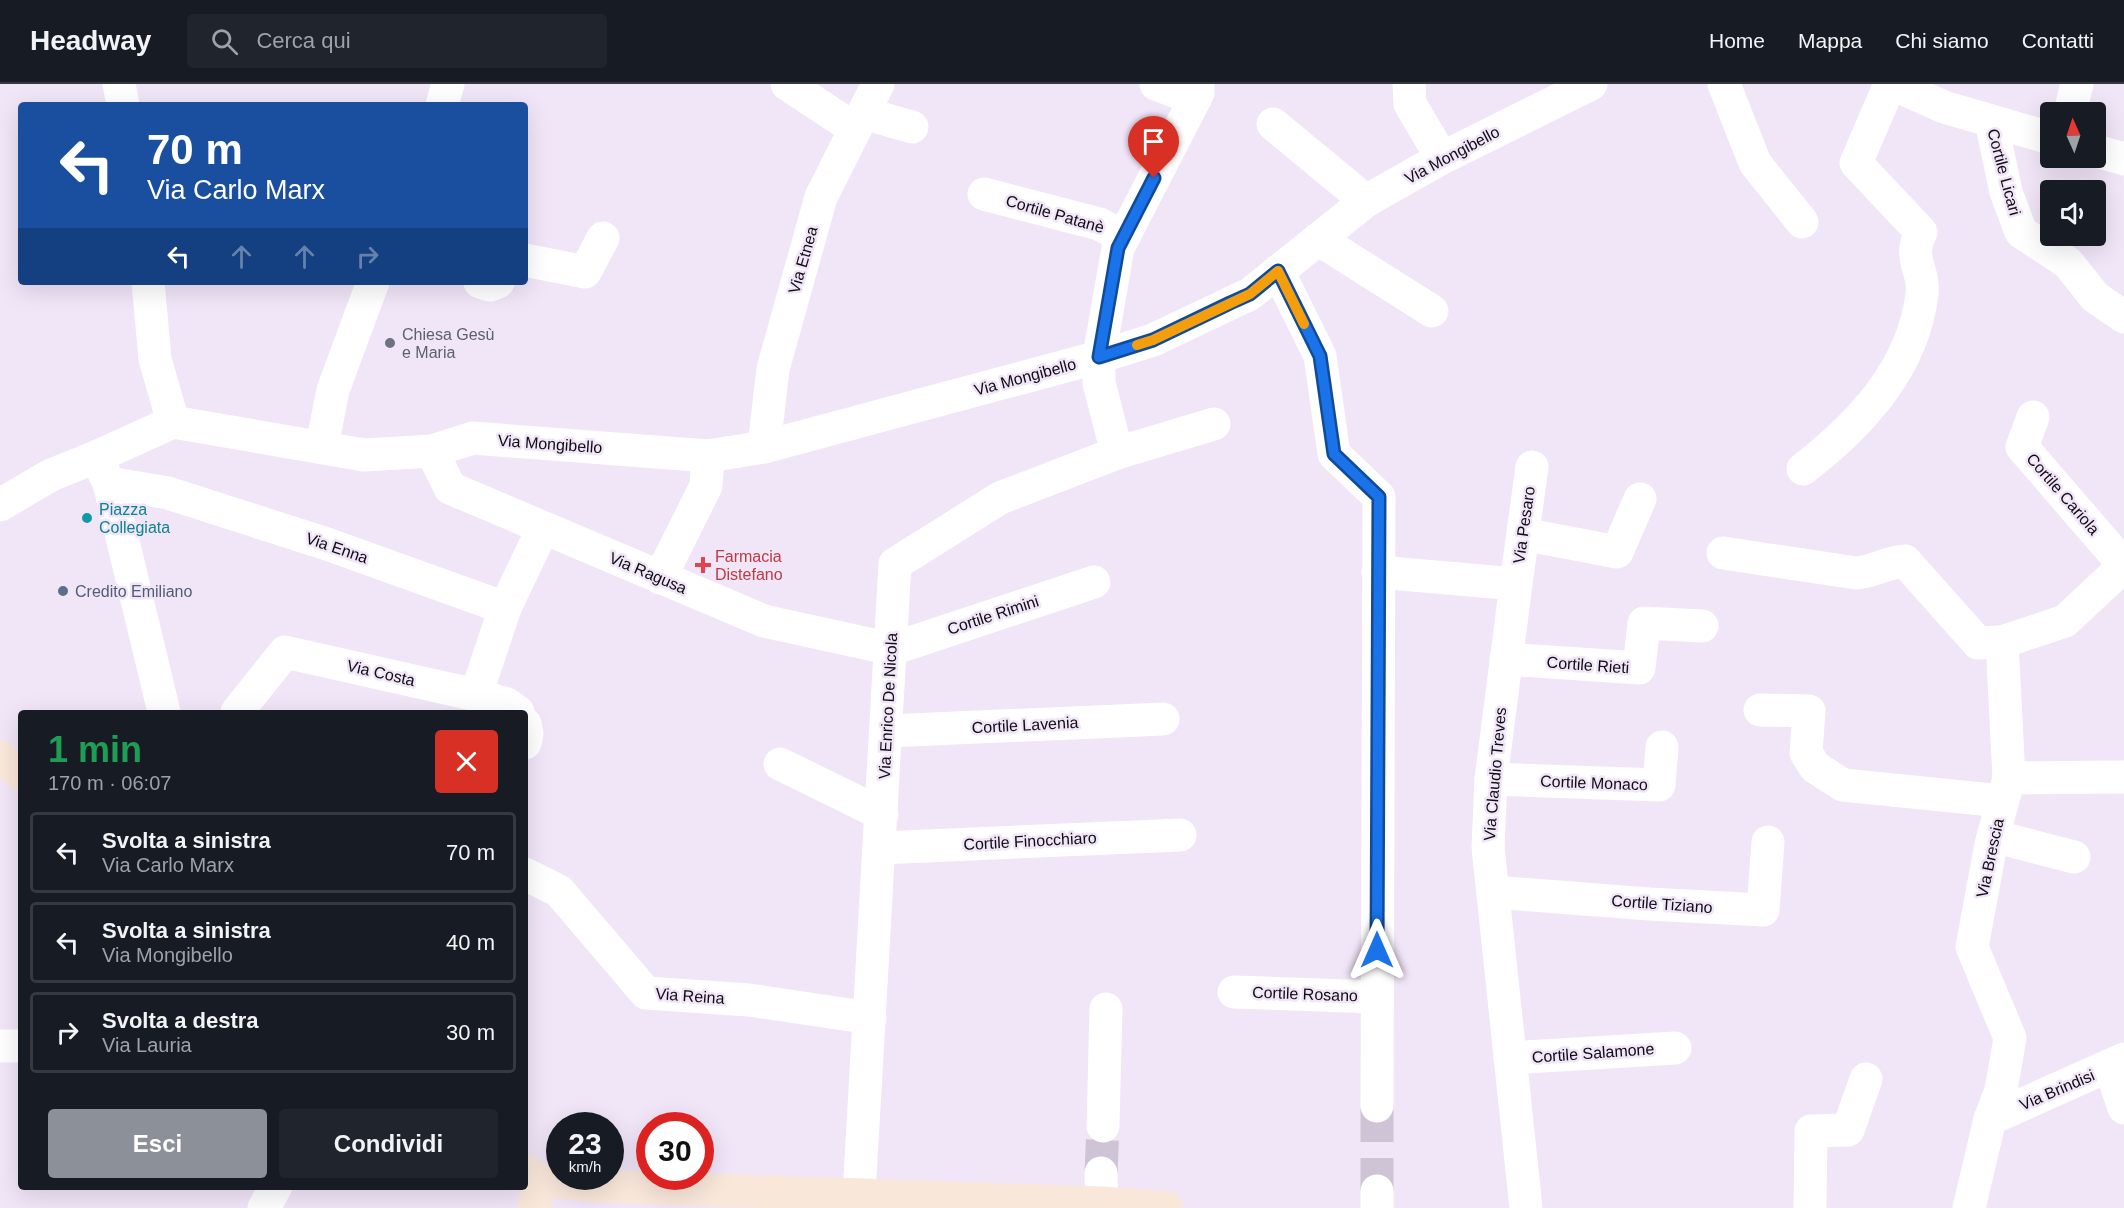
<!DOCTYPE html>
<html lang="it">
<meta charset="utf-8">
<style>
body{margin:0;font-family:Arial,sans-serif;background:#20242c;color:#f1f3f6;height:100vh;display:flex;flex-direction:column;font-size:22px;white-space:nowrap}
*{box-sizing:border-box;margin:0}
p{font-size:20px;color:#9ea1a6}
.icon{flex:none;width:33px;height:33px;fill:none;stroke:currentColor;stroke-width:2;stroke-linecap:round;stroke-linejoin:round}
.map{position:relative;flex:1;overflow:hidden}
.sheet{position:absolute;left:18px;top:626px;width:510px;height:480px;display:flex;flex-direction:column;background:#171b24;border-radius:6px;box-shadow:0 6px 24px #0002}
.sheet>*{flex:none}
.hud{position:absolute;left:18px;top:18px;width:510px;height:183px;border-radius:6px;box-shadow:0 6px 24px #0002;background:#1a4fa0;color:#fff;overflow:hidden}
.needle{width:39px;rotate:357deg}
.tools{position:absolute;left:2040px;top:18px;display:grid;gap:12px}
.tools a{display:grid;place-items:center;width:66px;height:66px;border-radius:6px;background:#171b24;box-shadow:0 6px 24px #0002;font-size:30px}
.speed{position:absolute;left:546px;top:1028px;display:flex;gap:12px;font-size:30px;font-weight:700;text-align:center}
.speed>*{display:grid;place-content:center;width:78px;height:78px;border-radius:50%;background:#171b24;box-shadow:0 6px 24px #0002;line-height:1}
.speed small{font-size:15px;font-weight:400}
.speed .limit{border:9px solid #d22;background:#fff;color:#111}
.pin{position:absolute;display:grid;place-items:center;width:51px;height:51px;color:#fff;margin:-62px -26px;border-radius:50% 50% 50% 0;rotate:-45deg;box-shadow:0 0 6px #0007}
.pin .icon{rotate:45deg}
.me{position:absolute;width:66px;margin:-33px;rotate:0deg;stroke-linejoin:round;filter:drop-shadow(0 0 4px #0008)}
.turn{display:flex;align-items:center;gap:21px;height:126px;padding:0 30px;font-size:27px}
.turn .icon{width:78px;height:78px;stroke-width:2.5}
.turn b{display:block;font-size:42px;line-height:51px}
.lanes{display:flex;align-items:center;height:57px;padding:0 30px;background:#0003;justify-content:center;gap:30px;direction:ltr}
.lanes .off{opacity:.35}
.round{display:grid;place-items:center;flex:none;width:63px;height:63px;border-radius:6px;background:#20242c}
.headline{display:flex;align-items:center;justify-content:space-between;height:102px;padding:0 30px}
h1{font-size:36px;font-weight:700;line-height:45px;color:#1e9e55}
.action{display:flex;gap:12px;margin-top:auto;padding:12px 30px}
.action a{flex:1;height:69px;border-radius:6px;background:#8c9099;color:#fff;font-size:24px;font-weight:700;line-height:69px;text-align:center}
.action a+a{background:#20242c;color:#f1f3f6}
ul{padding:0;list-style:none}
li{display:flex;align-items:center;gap:18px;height:81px;margin:0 12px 9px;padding:0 18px;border:3px solid #363941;border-radius:6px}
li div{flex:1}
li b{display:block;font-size:22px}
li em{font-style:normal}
header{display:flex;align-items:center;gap:36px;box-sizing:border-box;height:84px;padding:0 30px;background:#171b24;border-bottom:2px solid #363941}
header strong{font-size:28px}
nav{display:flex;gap:33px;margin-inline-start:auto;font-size:21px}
.search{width:420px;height:54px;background:#20242c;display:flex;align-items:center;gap:15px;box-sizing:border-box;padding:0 21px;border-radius:6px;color:#9ea1a6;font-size:22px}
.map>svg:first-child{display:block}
</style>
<header>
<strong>Headway</strong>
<div class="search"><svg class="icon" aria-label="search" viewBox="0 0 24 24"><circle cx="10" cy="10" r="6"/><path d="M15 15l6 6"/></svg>Cerca qui</div>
<nav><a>Home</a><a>Mappa</a><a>Chi siamo</a><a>Contatti</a></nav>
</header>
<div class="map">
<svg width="2124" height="1124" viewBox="0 0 2124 1124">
<rect width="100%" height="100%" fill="#f1e5f8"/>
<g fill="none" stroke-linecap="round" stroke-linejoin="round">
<g stroke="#cfc4d6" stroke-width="33" stroke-dasharray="33 16" stroke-linecap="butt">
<path d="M1101 1089 1103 1042"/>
<path d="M1377 1107V1022"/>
</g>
<g stroke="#fff" stroke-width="33">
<path d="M119 0 123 21"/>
<path d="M787 0 855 45"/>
<path d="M1156 0 1195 15"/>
<path d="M1409 0 1410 20 1442 74"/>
<path d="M1724 0 1755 79 1802 138"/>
<path d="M1892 0 1944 23 2050 54"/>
<path d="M442 21 448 0"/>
<path d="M2070 28 2077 0"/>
<path d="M863 29 912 43"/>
<path d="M1991 37 2006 108 2021 148 2068 179 2095 213 2124 233"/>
<path d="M1273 40 1366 117"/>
<path d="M2096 67 2124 75"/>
<path d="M984 110 1099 140 1124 153"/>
<path d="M1318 155 1432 227"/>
<path d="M525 176 585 188 603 154"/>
<path d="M1278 187 1320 272 1334 370 1379 413 1377 1022"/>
<path d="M480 198 490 201 498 198"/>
<path d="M2033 333 2022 363 2124 481"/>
<path d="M173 338 364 371 432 367 473 354 708 372 764 363 1099 273 1153 256 1250 210 1366 117 1442 74 1591 0"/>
<path d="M322 362 333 306 373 198"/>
<path d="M764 363 773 285 821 113 878 0"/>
<path d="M432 367 450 404 764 537 892 565 1094 498"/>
<path d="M1117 369 1214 340"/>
<path d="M96 373 173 338 155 275 148 198"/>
<path d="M1803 385C1860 341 1913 285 1922 210 1925 184 1907 177 1921 148L1856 79 1890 0"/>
<path d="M109 399 168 409 327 460 505 524"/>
<path d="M0 421 51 391 96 373 109 399 164 628"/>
<path d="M1523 450 1617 468 1640 415"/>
<path d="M1723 469 1856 489C1874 488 1887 478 1905 477L1978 559 2002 558"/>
<path d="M1378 488 1516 500 1491 695 1488 763 1526 1124"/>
<path d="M660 494 706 402 708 372"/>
<path d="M1516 500 1532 383"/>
<path d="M1506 575 1639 584 1644 539 1702 542"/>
<path d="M1760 626 1809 627 1806 669 1815 683 1843 701 2002 717"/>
<path d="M237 628 285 568 476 611"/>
<path d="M518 628 507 620 476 611 505 524 543 444"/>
<path d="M525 640 527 650 525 659"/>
<path d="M887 647 1163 635"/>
<path d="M780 680 882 730"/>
<path d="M2009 694 2124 693"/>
<path d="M1491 695 1659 701 1662 663"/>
<path d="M1993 752 2074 773"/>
<path d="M880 764 1180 751"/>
<path d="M525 790 559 807 646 909 749 916 870 934"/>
<path d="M1493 808 1649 820 1763 826 1768 758"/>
<path d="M1234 908 1377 913"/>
<path d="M0 962H21"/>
<path d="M1510 974 1675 964"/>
<path d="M2110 983 2124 1024"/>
<path d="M1990 1035 2124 975"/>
<path d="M1103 1042 1106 925"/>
<path d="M1101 1089 1102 1119"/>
<path d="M859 1111 895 480 1000 414 1117 369 1099 299V273L1118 164 1198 9V0"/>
<path d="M264 1124 276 1102"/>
<path d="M1377 1124V1107"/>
<path d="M1810 1124 1811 1047 1848 1046 1866 995"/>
<path d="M1969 1124 1990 1035 2001 1006 2010 954 1972 863 1991 760 2009 694 2002 558 2065 537 2124 482"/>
</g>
<g stroke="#f9e7da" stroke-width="33">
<path d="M0 673 21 691"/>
<path d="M525 1086 540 1096 595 1102 1102 1119 1167 1124"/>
<path d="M534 1124 540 1096"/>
</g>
</g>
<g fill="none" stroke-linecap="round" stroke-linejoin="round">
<g stroke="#114b97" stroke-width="15">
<path id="route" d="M1154 94 1118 164 1099 273 1153 256 1230 219 1250 210 1278 187 1320 272 1334 370 1379 413 1377 866"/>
</g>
<use href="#route" stroke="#1a73e8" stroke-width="10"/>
<path stroke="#f59e0b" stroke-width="10" d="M1137 261 1153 256 1250 210 1278 187 1304 240"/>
</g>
<circle fill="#6b7280" stroke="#f1e5f8" stroke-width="2" cx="390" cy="259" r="6"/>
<circle fill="#0f9aa8" stroke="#f1e5f8" stroke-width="2" cx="87" cy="434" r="6"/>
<path fill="#e0444e" stroke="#f1e5f8" stroke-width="2" d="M700 472h6v6h6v6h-6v6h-6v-6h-6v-6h6z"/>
<circle fill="#5c6f8a" stroke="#f1e5f8" stroke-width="2" cx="63" cy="507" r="6"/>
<g text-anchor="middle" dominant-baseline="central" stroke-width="5" stroke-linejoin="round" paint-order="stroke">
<g font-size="16" fill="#100c13" stroke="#f1e5f8">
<text transform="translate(1452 71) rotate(-28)">Via Mongibello</text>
<text transform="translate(2004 88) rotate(75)">Cortile Licari</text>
<text transform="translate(1055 130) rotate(16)">Cortile Patanè</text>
<text transform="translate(803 176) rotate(-74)">Via Etnea</text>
<text transform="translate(1025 293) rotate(-15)">Via Mongibello</text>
<text transform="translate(550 360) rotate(4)">Via Mongibello</text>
<text transform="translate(2063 410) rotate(49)">Cortile Cariola</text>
<text transform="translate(1524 441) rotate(-82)">Via Pesaro</text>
<text transform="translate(337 464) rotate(19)">Via Enna</text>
<text transform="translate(648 489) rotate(23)">Via Ragusa</text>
<text transform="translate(993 531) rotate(-18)">Cortile Rimini</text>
<text transform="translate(1588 581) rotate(4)">Cortile Rieti</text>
<text transform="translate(381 589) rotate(13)">Via Costa</text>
<text transform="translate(888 622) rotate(-87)">Via Enrico De Nicola</text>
<text transform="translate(1025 641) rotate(-3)">Cortile Lavenia</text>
<text transform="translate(1495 690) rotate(-85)">Via Claudio Treves</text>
<text transform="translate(1594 699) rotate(2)">Cortile Monaco</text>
<text transform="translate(1030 757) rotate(-3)">Cortile Finocchiaro</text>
<text transform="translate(1990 774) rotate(-78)">Via Brescia</text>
<text transform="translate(1662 820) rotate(4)">Cortile Tiziano</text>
<text transform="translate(1305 910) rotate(2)">Cortile Rosano</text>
<text transform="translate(690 912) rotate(4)">Via Reina</text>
<text transform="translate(1593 969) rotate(-4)">Cortile Salamone</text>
<text transform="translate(2057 1006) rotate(-23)">Via Brindisi</text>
</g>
<g font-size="16" fill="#5b616d" stroke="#f1e5f8" text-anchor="start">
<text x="402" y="250">Chiesa Gesù<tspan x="402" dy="18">e Maria</tspan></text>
</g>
<g font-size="16" fill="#0d838f" stroke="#f1e5f8" text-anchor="start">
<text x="99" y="425">Piazza<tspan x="99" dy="18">Collegiata</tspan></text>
</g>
<g font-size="16" fill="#be3a42" stroke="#f1e5f8" text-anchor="start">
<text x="715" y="472">Farmacia<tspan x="715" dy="18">Distefano</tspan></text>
</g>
<g font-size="16" fill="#4e5e75" stroke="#f1e5f8" text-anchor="start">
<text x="75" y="507">Credito Emiliano</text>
</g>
</g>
</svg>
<div class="tools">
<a><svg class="needle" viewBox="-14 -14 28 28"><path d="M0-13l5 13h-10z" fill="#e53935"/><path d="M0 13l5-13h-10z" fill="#9ea1a6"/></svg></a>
<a><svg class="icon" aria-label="sound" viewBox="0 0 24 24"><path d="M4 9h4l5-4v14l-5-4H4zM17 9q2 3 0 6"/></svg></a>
</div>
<div class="speed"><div>23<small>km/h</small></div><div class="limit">30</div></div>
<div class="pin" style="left:1154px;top:94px;background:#d93025"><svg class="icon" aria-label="arrive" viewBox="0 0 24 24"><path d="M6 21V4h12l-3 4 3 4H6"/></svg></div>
<svg class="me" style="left:1377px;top:866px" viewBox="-20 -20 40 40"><path d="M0-17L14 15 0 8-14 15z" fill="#1a73e8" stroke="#fff" stroke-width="4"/></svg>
<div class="hud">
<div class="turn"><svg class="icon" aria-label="left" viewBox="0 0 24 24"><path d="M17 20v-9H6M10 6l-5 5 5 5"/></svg><div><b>70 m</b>Via Carlo Marx</div></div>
<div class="lanes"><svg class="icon" aria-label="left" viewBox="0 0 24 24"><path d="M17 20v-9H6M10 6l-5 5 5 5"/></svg><svg class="icon off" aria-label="ahead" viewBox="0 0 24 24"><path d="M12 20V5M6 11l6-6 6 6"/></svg><svg class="icon off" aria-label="ahead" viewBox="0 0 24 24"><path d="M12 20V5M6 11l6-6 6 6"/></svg><svg class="icon off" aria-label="right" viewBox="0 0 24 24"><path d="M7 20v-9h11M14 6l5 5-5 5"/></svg></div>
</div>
<section class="sheet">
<div class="headline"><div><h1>1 min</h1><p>170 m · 06:07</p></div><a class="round" style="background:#d93025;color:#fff"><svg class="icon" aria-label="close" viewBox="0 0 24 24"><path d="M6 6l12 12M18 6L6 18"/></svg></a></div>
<ul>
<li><svg class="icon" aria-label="left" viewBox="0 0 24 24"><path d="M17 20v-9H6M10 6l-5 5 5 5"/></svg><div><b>Svolta a sinistra</b><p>Via Carlo Marx</p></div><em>70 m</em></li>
<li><svg class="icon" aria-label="left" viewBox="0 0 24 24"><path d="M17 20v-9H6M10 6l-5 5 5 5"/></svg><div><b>Svolta a sinistra</b><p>Via Mongibello</p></div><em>40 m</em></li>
<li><svg class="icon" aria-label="right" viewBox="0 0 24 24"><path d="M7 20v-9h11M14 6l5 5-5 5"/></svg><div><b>Svolta a destra</b><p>Via Lauria</p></div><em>30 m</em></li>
</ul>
<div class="action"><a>Esci</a><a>Condividi</a></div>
</section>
</div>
